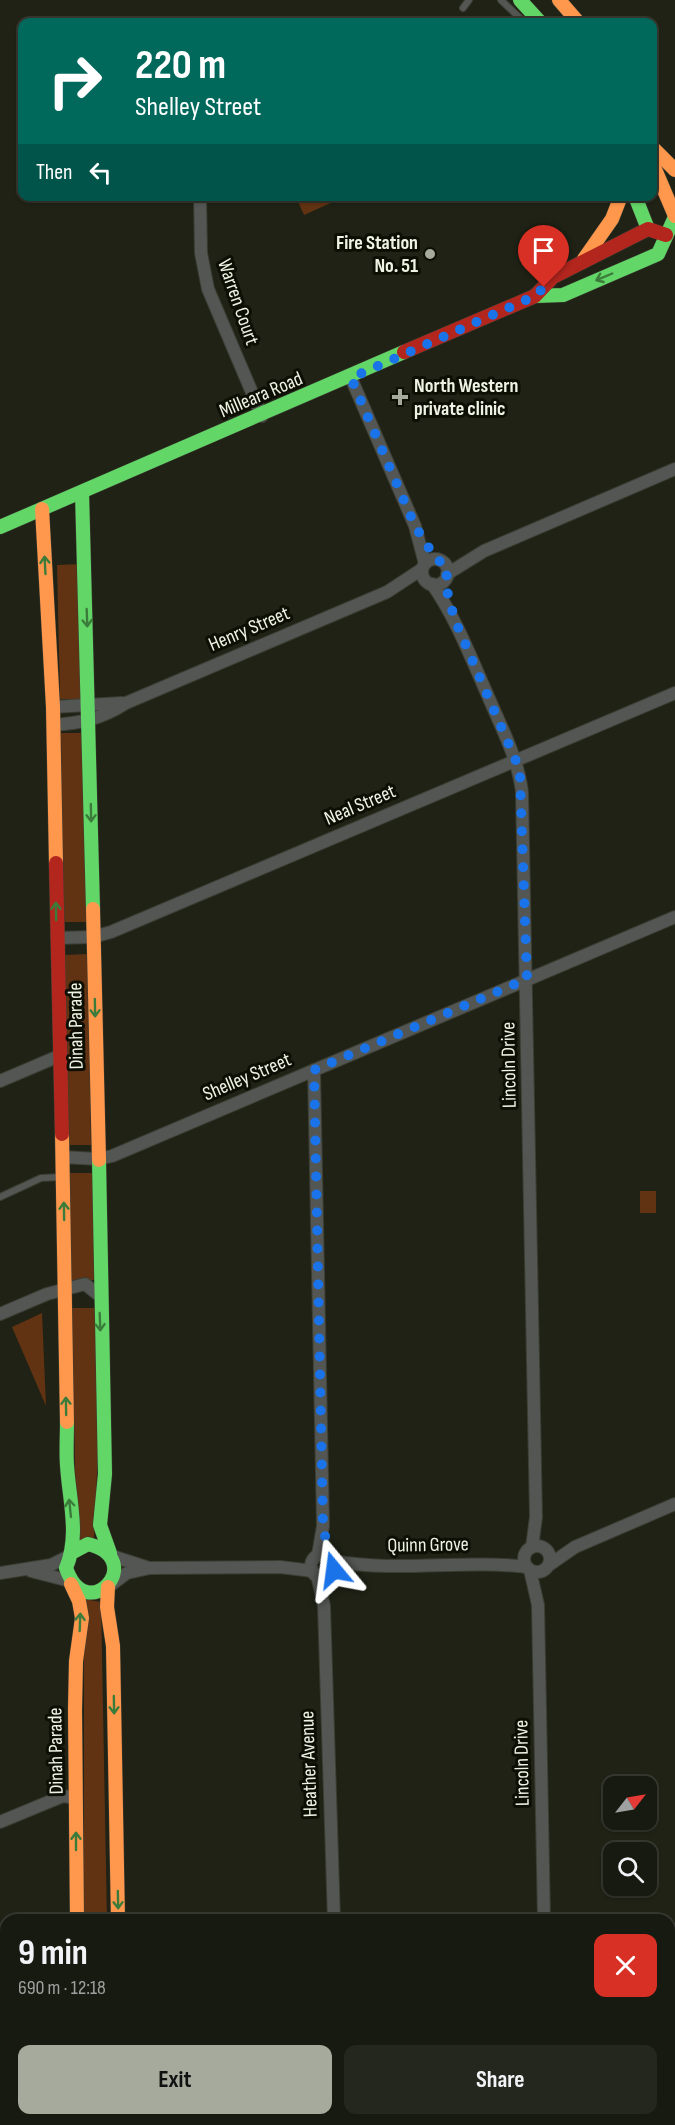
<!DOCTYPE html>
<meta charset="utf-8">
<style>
body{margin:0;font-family:"Sofia Sans Condensed",sans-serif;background:#24271e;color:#f1f3f6;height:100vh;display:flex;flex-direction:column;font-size:22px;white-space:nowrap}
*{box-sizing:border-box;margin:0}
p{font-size:20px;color:#9ea19f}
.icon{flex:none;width:33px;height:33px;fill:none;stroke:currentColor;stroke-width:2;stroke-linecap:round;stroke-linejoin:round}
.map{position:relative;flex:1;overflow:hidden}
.details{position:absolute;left:0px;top:1914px;width:675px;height:212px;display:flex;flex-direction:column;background:#171a10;border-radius:18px 18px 0 0;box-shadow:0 2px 4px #0004,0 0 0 2px #363830}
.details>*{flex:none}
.hud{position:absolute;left:18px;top:18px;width:639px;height:183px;border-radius:12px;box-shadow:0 2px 4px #0004,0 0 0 2px #363830;background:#00695c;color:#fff;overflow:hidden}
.needle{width:39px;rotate:59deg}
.controls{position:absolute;left:603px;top:1776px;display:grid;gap:12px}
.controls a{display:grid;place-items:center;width:54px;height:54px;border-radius:12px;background:#171a10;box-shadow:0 2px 4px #0004,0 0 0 2px #363830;font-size:30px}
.pin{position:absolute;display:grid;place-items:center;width:51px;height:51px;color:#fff;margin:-62px -26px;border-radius:50% 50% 50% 0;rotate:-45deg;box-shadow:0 0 6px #0007}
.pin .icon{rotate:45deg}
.me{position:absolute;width:66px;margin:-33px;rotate:344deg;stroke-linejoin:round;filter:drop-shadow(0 0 4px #0008)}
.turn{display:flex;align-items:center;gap:21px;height:126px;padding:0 18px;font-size:27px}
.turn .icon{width:78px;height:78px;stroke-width:2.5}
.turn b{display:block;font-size:42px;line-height:51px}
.then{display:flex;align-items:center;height:57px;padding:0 18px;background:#0003;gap:12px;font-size:22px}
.round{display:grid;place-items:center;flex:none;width:63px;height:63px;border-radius:12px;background:#24271e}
.headline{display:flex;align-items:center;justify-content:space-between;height:102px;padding:0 18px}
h1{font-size:36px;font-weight:700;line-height:45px}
.primary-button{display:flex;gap:12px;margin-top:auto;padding:12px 18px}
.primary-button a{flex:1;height:69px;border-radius:12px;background:#a6aa9c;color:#111;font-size:24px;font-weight:700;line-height:69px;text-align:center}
.primary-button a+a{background:#24271e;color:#f1f3f6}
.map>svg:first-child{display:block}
</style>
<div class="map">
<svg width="675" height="2125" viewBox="0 0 675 2125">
<rect width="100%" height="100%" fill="#1f2215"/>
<g fill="#613313">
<path d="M296 197H344L304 215Z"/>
<path d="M82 564 84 699H60L57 565Z"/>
<path d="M61 733H85L87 922H63Z"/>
<path d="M88 954 91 1145H68L65 955Z"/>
<rect x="70" y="1173" width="24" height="107"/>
<rect x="640" y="1191" width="16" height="22"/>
<path d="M72 1308H96L98 1451 94 1540H80L76 1520Z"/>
<path d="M42 1313 46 1406 12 1327Z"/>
<path d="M84 1599 101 1602 107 1920H84Z"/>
</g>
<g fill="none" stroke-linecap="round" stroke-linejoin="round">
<g stroke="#3b3e33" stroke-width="8">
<g id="lane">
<path d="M501 0 524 22"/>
<path d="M463 8 469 0"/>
<path d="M0 1197 41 1178 62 1177"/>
</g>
</g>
<g stroke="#3b3e33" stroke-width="14">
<g id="street">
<path d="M200 196 201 253 208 289 262 416"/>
<path d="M351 378 415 526 425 564"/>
<circle cx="435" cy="572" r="13"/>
<path d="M447 574 484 551 675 469"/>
<path d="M432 584C456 618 471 658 488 696 501 727 518 758 522 792L536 1517 532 1547"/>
<path d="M53 707 122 703"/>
<path d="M53 725C82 723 101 719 126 703L387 592 422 569"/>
<path d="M57 938 93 937 111 932 675 693"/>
<path d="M314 1070 323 1526 318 1555"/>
<path d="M0 1081 59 1056"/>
<path d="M62 1157 98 1159 112 1156 675 917"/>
<path d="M0 1314 47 1294 85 1284 100 1296"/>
<circle cx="537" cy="1559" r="13"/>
<circle cx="323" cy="1566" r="12"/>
<path d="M112 1556 149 1568"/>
<path d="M334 1561C398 1573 463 1559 527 1567"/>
<path d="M549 1565 575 1547 675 1504"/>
<path d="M530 1570 538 1605 544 1920"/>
<path d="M31 1571 70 1581"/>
<path d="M0 1573 51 1565 71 1555"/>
<path d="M317 1575 324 1606 334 1920"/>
<path d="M111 1585 127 1573 150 1568 280 1567 313 1571"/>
<path d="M0 1822 63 1796 76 1798"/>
<path d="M0 2081 6 2078"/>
<path d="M553 2120 555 2125"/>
</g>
</g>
<g stroke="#3b3e33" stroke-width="15">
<g id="fast">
<path d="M520 0 540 22"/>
<path d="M635 196 648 229"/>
<path d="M535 296 563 295 658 254 675 217"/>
<path d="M82 492 93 909"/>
<path d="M0 527 404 352"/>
<path d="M99 1160 105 1474 100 1525 110 1553"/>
<path d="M67 1422C67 1436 66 1451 67 1465 69 1500 80 1535 66 1568 87 1629 149 1559 88 1544L73 1552"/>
<path d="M121 2120V2125"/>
</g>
</g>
<g stroke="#3b3e33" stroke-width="15">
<g id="slow">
<path d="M559 0 578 22"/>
<path d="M652 147 675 170"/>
<path d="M652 162 675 216"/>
<path d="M584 259 612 219 621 196"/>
<path d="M42 509 53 707 56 863"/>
<path d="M93 909 99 1160"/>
<path d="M62 1134 67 1422"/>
<path d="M71 1584 79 1601 82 1618 76 1661 75 1710 77 1920"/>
<path d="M108 1587 107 1607 113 1646 118 1920"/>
</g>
</g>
<g stroke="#3b3e33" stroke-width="15">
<g id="jam">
<path d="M404 352 535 296 553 277 648 229 666 235"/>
<path d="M56 863 62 1134"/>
<path d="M79 2120V2125"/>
</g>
</g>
<use href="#lane" stroke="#535653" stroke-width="6"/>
<use href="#street" stroke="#535653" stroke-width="12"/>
<use href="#fast" stroke="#63d668" stroke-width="14"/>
<use href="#slow" stroke="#ff974d" stroke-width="14"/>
<use href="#jam" stroke="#b3261e" stroke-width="14"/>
</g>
<defs><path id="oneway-shaft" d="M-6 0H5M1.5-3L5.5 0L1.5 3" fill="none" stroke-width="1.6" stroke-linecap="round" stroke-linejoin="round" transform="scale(1.5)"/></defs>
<g stroke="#3c7c3b">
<use href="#oneway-shaft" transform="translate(604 277) rotate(157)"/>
<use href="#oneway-shaft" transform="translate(45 565) rotate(-93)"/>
<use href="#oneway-shaft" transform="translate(87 618) rotate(88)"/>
<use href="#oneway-shaft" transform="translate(91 813) rotate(89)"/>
<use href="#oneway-shaft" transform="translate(56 911) rotate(-91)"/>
<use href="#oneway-shaft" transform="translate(95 1008) rotate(89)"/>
<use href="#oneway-shaft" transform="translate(64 1211) rotate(-91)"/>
<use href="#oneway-shaft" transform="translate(100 1322) rotate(88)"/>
<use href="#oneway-shaft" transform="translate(66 1406) rotate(-91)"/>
<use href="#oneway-shaft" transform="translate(70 1508) rotate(-96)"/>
<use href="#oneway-shaft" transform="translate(80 1622) rotate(-88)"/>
<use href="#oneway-shaft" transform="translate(114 1705) rotate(89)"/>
<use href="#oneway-shaft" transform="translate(76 1841) rotate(-90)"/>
<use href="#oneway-shaft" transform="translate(118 1900) rotate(89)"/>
</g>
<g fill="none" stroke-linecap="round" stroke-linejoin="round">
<path stroke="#1a73e8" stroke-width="10" stroke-dasharray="0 18" d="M334 1570 335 1564 329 1555 323 1526 314 1070 527 979 520 777 516 761 457 625 448 598 446 565 436 559 415 526 351 378 535 296 544 287"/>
</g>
<g fill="#a6aa9c" stroke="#0d0f05" stroke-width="2">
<circle cx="430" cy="254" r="6"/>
<path d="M397 388h6v6h6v6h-6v6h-6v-6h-6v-6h6z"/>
</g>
<g text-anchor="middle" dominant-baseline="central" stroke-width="6" stroke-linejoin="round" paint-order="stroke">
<g font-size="20" font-weight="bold" fill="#eff3e4" stroke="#0d0f05" text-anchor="end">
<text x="418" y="243">Fire Station<tspan x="418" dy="23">No. 51</tspan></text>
<text x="414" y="386" text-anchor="start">North Western<tspan x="414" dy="23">private clinic</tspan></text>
</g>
<g font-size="20" fill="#eff3e4" stroke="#0d0f05">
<text transform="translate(238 302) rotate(71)">Warren Court</text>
<text transform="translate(261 395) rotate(-23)">Milleara Road</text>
<text transform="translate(249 629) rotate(-23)">Henry Street</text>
<text transform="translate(360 805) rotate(-23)">Neal Street</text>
<text transform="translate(76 1026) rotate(-91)">Dinah Parade</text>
<text transform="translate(509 1065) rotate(-91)">Lincoln Drive</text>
<text transform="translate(247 1077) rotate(-23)">Shelley Street</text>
<text transform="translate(428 1545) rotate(-1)">Quinn Grove</text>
<text transform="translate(56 1751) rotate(-91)">Dinah Parade</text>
<text transform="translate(522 1763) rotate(-91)">Lincoln Drive</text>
<text transform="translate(309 1764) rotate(-92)">Heather Avenue</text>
</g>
</g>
</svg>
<div class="controls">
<a><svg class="needle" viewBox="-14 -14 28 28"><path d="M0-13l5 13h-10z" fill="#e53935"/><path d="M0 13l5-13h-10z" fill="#9ea19f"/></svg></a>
<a><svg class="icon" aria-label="search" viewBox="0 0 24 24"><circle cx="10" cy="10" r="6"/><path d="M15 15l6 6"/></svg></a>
</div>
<div class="pin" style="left:544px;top:287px;background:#d93025"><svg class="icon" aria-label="arrive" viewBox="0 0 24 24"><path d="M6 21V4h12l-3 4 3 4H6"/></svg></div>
<svg class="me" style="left:334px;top:1570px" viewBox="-20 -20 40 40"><path d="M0-17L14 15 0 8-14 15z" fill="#1a73e8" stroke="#fff" stroke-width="4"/></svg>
<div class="hud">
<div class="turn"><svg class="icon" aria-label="right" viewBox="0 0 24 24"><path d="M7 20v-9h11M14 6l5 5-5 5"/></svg><div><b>220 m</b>Shelley Street</div></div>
<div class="then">Then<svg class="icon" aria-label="left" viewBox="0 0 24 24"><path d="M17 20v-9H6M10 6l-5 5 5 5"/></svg></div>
</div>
<section class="details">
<div class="headline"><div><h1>9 min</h1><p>690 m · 12:18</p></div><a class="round" style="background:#d93025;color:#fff"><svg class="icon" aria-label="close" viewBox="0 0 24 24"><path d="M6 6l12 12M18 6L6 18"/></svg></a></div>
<div class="primary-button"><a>Exit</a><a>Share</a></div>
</section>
</div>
